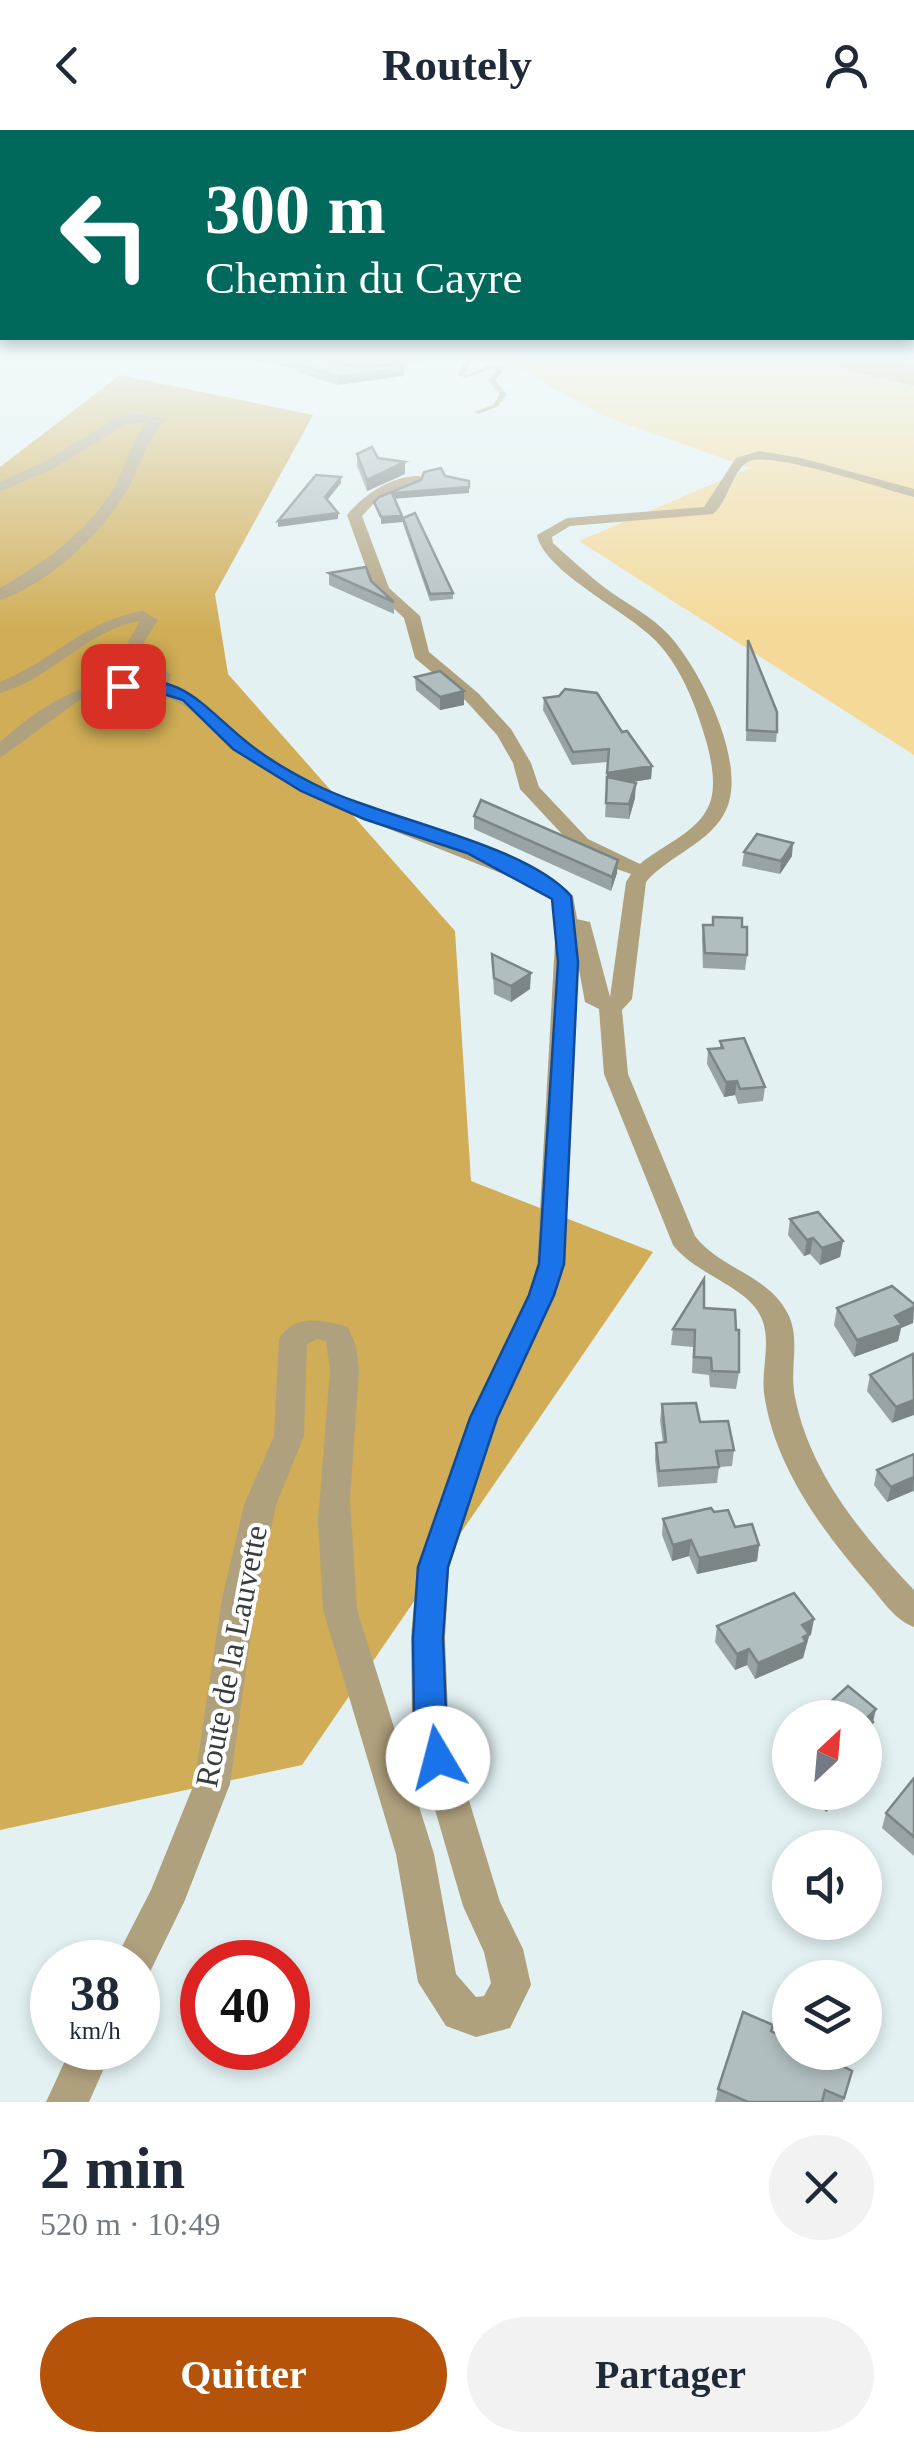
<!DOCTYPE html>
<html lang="fr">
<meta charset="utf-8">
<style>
body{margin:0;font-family:Georgia,serif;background:#f2f2f3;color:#1f2937;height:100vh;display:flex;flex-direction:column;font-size:38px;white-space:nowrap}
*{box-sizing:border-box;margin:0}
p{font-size:32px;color:#747a83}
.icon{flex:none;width:55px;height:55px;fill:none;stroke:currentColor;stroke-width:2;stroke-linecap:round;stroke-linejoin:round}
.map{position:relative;height:1972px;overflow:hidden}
.drawer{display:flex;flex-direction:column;background:#fff;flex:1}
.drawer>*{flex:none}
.hud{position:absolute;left:0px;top:0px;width:915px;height:210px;box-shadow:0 5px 15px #0003;background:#00695c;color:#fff;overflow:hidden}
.needle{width:65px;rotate:26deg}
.tools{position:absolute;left:772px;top:1570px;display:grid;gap:20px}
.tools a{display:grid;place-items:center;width:110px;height:110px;border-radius:50%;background:#fff;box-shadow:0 5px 15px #0003;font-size:50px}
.speed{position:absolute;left:30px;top:1810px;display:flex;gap:20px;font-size:50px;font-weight:700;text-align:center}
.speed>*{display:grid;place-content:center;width:130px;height:130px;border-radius:50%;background:#fff;box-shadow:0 5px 15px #0003;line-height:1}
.speed small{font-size:25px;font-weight:400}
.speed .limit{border:15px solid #d22;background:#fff;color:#111}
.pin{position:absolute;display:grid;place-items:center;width:85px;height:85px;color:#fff;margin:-42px;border-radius:20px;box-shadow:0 5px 15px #0006}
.me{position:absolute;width:110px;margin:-55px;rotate:352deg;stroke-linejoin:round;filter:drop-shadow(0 0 8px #0008)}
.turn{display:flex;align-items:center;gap:35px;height:210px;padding:0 40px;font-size:45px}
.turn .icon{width:130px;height:130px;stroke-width:2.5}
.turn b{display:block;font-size:70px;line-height:85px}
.round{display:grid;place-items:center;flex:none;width:105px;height:105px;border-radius:52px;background:#f2f2f3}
.summary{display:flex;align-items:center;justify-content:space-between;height:170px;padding:0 40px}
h1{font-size:60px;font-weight:700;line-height:75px}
.button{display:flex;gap:20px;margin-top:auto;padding:20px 40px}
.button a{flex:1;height:115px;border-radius:60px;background:#b45309;color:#fff;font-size:40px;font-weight:700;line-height:115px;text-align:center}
.button a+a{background:#f2f2f3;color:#1f2937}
header{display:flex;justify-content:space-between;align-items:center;height:130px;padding:0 40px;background:#fff;font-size:45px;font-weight:700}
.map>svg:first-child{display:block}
</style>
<header><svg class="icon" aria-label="back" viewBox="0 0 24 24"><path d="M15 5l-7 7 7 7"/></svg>Routely<svg class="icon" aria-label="person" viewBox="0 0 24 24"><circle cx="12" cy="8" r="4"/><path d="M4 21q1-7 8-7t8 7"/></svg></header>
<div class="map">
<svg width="914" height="1972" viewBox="0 0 914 1972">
<rect width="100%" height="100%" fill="#e3f1f3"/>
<path fill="#f4d998" d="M496 227H791L914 256V625L579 411 750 338 604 286Z"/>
<g fill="#d0ad56">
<path d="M791 227H914V256Z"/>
<path d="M120 245 313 285 215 464 228 544 455 801 471 1051 653 1122 302 1635 0 1700V337Z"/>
</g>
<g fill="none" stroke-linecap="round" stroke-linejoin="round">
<path fill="#b0a17e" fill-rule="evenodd" d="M461 227H467L470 233 465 244 467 245 492 234 505 237V239L495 250 507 264 497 277 478 284 474 282 493 275 500 264 488 250 498 239 493 238 465 248 458 245 464 233Z"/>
<g fill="#b0a17e" fill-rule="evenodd">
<path d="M303 227 366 232 428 227C397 246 334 245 303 227Z"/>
<path d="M907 227H914V231L909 230Z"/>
<path d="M133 283 165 289C146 310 142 333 129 357 103 403 50 453 0 470V458C43 433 85 404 112 361 126 339 129 311 148 292L126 294 54 338 5 360 0 361V352L44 332 116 288Z"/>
<path d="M759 321 801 328 914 359V367C886 360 767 319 747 332 731 344 729 370 713 384L570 396 552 407 553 413C572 430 591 448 612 463 631 476 652 487 668 504 700 538 748 634 726 680 711 713 669 725 646 752L632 869 622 880 628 944 695 1106C721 1140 768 1144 788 1184 801 1210 789 1239 795 1267 810 1343 862 1405 914 1460V1497C895 1490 883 1471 870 1456 823 1402 774 1336 764 1263 761 1238 772 1211 761 1187 747 1156 696 1145 673 1115L604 944 599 879 585 872 572 802 556 794 567 787 590 792 610 867 626 752 631 744 605 735 574 717 520 659 513 633 497 605 466 571 415 528 404 488 374 460 347 385C363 365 393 345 420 346V352L377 370 362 386 389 458 420 486 429 522 478 563 511 599 531 633 539 657 588 709 640 734C660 717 693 704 706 681 718 662 712 634 707 614 697 578 682 538 656 511 629 482 544 442 537 405L567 388 704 377 736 328Z"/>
<path d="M143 481 158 490 144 512 146 524 171 545 165 561H153V546L129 526 128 512 140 491C86 500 52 549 0 563V552C53 531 83 491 143 481Z"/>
</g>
<g fill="#b0a17e" fill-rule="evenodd">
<path d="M135 549C209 560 219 597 278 633 309 651 342 668 375 681 427 701 537 726 573 766L578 794 565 1134 556 1165 499 1288 449 1437 445 1508 448 1583 456 1628 500 1772 523 1819 531 1855 510 1898 476 1907 446 1896 418 1852 396 1724 323 1480 318 1391 330 1240 326 1211 317 1209 307 1214 304 1306 276 1375 256 1469 230 1654 185 1770 148 1846 138 1850V1832H114L151 1760 194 1654 222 1469 244 1375 274 1306 279 1209C294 1183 324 1190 348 1197L356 1216 359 1240 350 1369 357 1480 434 1724 456 1844 476 1867 484 1866 491 1853 484 1822 463 1776 420 1628 412 1583 411 1508 417 1437 469 1288 528 1165 537 1134 556 794 552 769 523 752 328 675 248 630 188 578 159 563 112 560 78 571 0 628V612C41 576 79 551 135 549Z"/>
<path d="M71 1918H113L89 1972H46Z"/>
</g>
</g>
<g fill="#98a3a5">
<path d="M256 227H314L330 233 404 238V246L337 255 297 242V239L256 231Z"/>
<path d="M357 324 378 328 405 344 367 361 357 336Z"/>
<path d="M403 388 453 463V469L430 471 403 394Z"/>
<path d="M329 443 371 451 394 472V484L329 455Z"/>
<path d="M748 510 777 602 776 612 746 611Z"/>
<path d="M415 547 464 575 440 580 416 560Z"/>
<path d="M544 568 622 602 652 636 651 649 631 652 635 668 629 689 605 687 608 632 572 635 543 580Z"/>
<path d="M474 686 617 743 611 761 474 699Z"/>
<path d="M744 722 792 726 780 744 742 736Z"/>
<path d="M703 795H713L747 825 745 840 703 838 702 809Z"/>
<path d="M492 824 530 859 511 872 494 864Z"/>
<path d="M720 911 765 957 763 971 738 974 735 965 724 967 707 934 708 919 720 918Z"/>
<path d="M790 1089 843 1111 840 1127 820 1135 810 1124 804 1126 788 1105Z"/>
<path d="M914 1174 913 1193 901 1198 898 1211 854 1227 834 1195 837 1178Z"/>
<path d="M704 1178 736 1200 739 1242 736 1259 710 1257 709 1245 692 1243 693 1217 671 1215 673 1199Z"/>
<path d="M913 1224 892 1293 867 1261 870 1245Z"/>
<path d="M662 1274 700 1292 734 1320 732 1336 719 1337 717 1353 658 1357 655 1329 656 1313H663L660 1290Z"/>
<path d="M914 1324V1362L913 1361 887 1372 874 1355 877 1340Z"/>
<path d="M714 1382 759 1415 757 1431 697 1444 689 1426 672 1431 662 1405 663 1389Z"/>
<path d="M717 1496 811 1505 809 1506 803 1528 755 1549 747 1535 735 1540 715 1512Z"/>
<path d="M790 1608V1648L776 1635 780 1618Z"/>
<path d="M914 1648V1726L882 1698 886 1683Z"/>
<path d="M806 1662H845L826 1682Z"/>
<path d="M771 1901 852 1941 843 1972H715L718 1959Z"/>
</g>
<g fill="#7c8586">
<path d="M404 238V246L337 255V247Z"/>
<path d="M405 332V344L367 361V350Z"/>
<path d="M341 347V353L325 373V367Z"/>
<path d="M469 357V363L392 369V363Z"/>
<path d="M338 383V389L278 397V391Z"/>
<path d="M402 386 403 392 381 394V387Z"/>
<path d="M464 561V575L440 580V567Z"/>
<path d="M652 636 651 649 607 656V643Z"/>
<path d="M636 653 635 668 629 689V674Z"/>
<path d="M793 713 792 726 780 744 781 731Z"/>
<path d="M618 730 617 743 611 761 612 747Z"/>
<path d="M531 843 530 859 511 872V856Z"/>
<path d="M737 951 735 965 724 967 726 952Z"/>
<path d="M813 1108 810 1124 804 1126 807 1110Z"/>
<path d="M843 1111 840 1127 820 1135 822 1118Z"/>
<path d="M914 1177 913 1193 901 1198 898 1211 854 1227 857 1210 895 1186Z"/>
<path d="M914 1270V1285L892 1293 896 1277Z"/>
<path d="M914 1347 913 1361 887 1372 891 1357Z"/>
<path d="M691 1410 689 1426 672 1431 673 1415Z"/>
<path d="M759 1415 757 1431 697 1444 699 1428Z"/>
<path d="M814 1489 811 1505 809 1506 803 1528 755 1549 758 1533 802 1495Z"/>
<path d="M749 1519 747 1535 735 1540 737 1524Z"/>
<path d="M876 1579 869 1610 865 1614V1598L868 1587Z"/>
<path d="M871 1623 867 1640 865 1642V1629Z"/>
<path d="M832 1662H845L826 1682 830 1664Z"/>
</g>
<g fill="#b1bec0" stroke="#7c8586" stroke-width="2.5">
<path d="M274 227H314L330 233 365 237 398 234 404 238 337 247 297 234 301 232Z"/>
<path d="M372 317 378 328 405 332 367 350 357 324Z"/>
<path d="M441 338 445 346 469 351V357L392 363 402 386 381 387 374 372 379 367 421 350 424 342Z"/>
<path d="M316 345 341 347 325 367 338 383 278 391Z"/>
<path d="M415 383 453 463 430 464 403 388Z"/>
<path d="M366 437 371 451 394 472 329 443Z"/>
<path d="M748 510 777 582V602L747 600Z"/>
<path d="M440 541 464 561 440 567 415 547Z"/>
<path d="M565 559 597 563 622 602 627 601 652 636 607 643 609 619 573 622 544 568 559 566Z"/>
<path d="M607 647 636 653 629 674 606 673Z"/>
<path d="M481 670 618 730 612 747 474 686Z"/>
<path d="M757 704 793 713 781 731 744 722Z"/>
<path d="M713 787 742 788V797H747V825L705 823 703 795H713Z"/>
<path d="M492 824 531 843 511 856 494 848Z"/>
<path d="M744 908 765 957 740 959 737 951 726 952 708 919 723 918 720 911Z"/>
<path d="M818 1082 843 1111 822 1118 813 1108 807 1110 790 1089Z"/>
<path d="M704 1149V1178L735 1180 736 1200H739V1242L712 1241 711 1228 694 1227 695 1200 673 1199Z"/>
<path d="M892 1156 914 1174V1177L895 1186 902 1195 857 1210 837 1178Z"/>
<path d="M913 1224 914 1270 896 1277 870 1245Z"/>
<path d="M696 1273 700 1292 728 1291 734 1320 716 1321 719 1337 659 1341 656 1313 666 1312 662 1274Z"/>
<path d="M914 1324V1347L891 1357 877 1340Z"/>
<path d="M711 1378 714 1382 728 1380 735 1397 752 1394 759 1415 699 1428 691 1410 673 1415 663 1389Z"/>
<path d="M794 1463 814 1489 802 1495 809 1504 803 1507 806 1512 758 1533 749 1519 737 1524 717 1496Z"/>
<path d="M848 1556 876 1579 868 1587 873 1592 865 1601V1588H813Z"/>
<path d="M790 1608V1627L780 1618Z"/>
<path d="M865 1617 871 1623 865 1629Z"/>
<path d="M914 1648V1707L886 1683Z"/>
<path d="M743 1882 773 1895 771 1901 790 1911V1922H814L852 1941 844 1968 825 1960 822 1972H748L718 1959Z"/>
</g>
<linearGradient id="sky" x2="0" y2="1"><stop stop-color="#4baed4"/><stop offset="0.45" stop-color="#f2f9fa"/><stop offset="1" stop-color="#f2f9fa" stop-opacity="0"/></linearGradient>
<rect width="914" height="503" fill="url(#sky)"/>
<path fill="#1a73e8" stroke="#114b97" stroke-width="2.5" d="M117 552C180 541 201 574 243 609 263 626 290 642 314 654 382 689 524 713 571 766L578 832 564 1134 554 1165 497 1288 448 1437 443 1508 446 1583 454 1628 449 1638 438 1642 426 1638 414 1583 413 1508 418 1437 470 1288 529 1165 539 1134 558 832 552 769 467 723 364 689 301 661 233 619 183 570 157 562 117 559Z"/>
<g text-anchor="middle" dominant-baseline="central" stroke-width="8" stroke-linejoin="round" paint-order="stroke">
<g font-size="32" fill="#383d3e" stroke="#fff">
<text transform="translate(231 1526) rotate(-79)">Route de la Lauvette</text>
</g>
</g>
</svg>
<div class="tools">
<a><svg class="needle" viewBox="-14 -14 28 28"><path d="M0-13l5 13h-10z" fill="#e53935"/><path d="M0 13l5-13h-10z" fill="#747a83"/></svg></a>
<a><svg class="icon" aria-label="sound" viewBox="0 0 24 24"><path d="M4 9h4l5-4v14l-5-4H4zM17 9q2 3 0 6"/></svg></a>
<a><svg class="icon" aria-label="layers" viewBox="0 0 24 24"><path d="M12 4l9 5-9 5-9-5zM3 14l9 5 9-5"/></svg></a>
</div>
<div class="speed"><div>38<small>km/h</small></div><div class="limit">40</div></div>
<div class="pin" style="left:123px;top:556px;background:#d93025"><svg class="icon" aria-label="arrive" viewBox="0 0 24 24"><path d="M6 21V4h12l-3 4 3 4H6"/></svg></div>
<svg class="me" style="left:438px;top:1628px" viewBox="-20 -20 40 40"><circle r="19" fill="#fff"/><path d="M0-13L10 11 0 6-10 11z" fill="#1a73e8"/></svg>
<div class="hud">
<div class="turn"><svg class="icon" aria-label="left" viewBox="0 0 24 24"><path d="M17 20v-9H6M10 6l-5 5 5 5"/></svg><div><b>300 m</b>Chemin du Cayre</div></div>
</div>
</div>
<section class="drawer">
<div class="summary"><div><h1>2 min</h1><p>520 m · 10:49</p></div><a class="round"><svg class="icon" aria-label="close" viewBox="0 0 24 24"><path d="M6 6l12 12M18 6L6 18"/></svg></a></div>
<div class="button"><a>Quitter</a><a>Partager</a></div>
</section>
